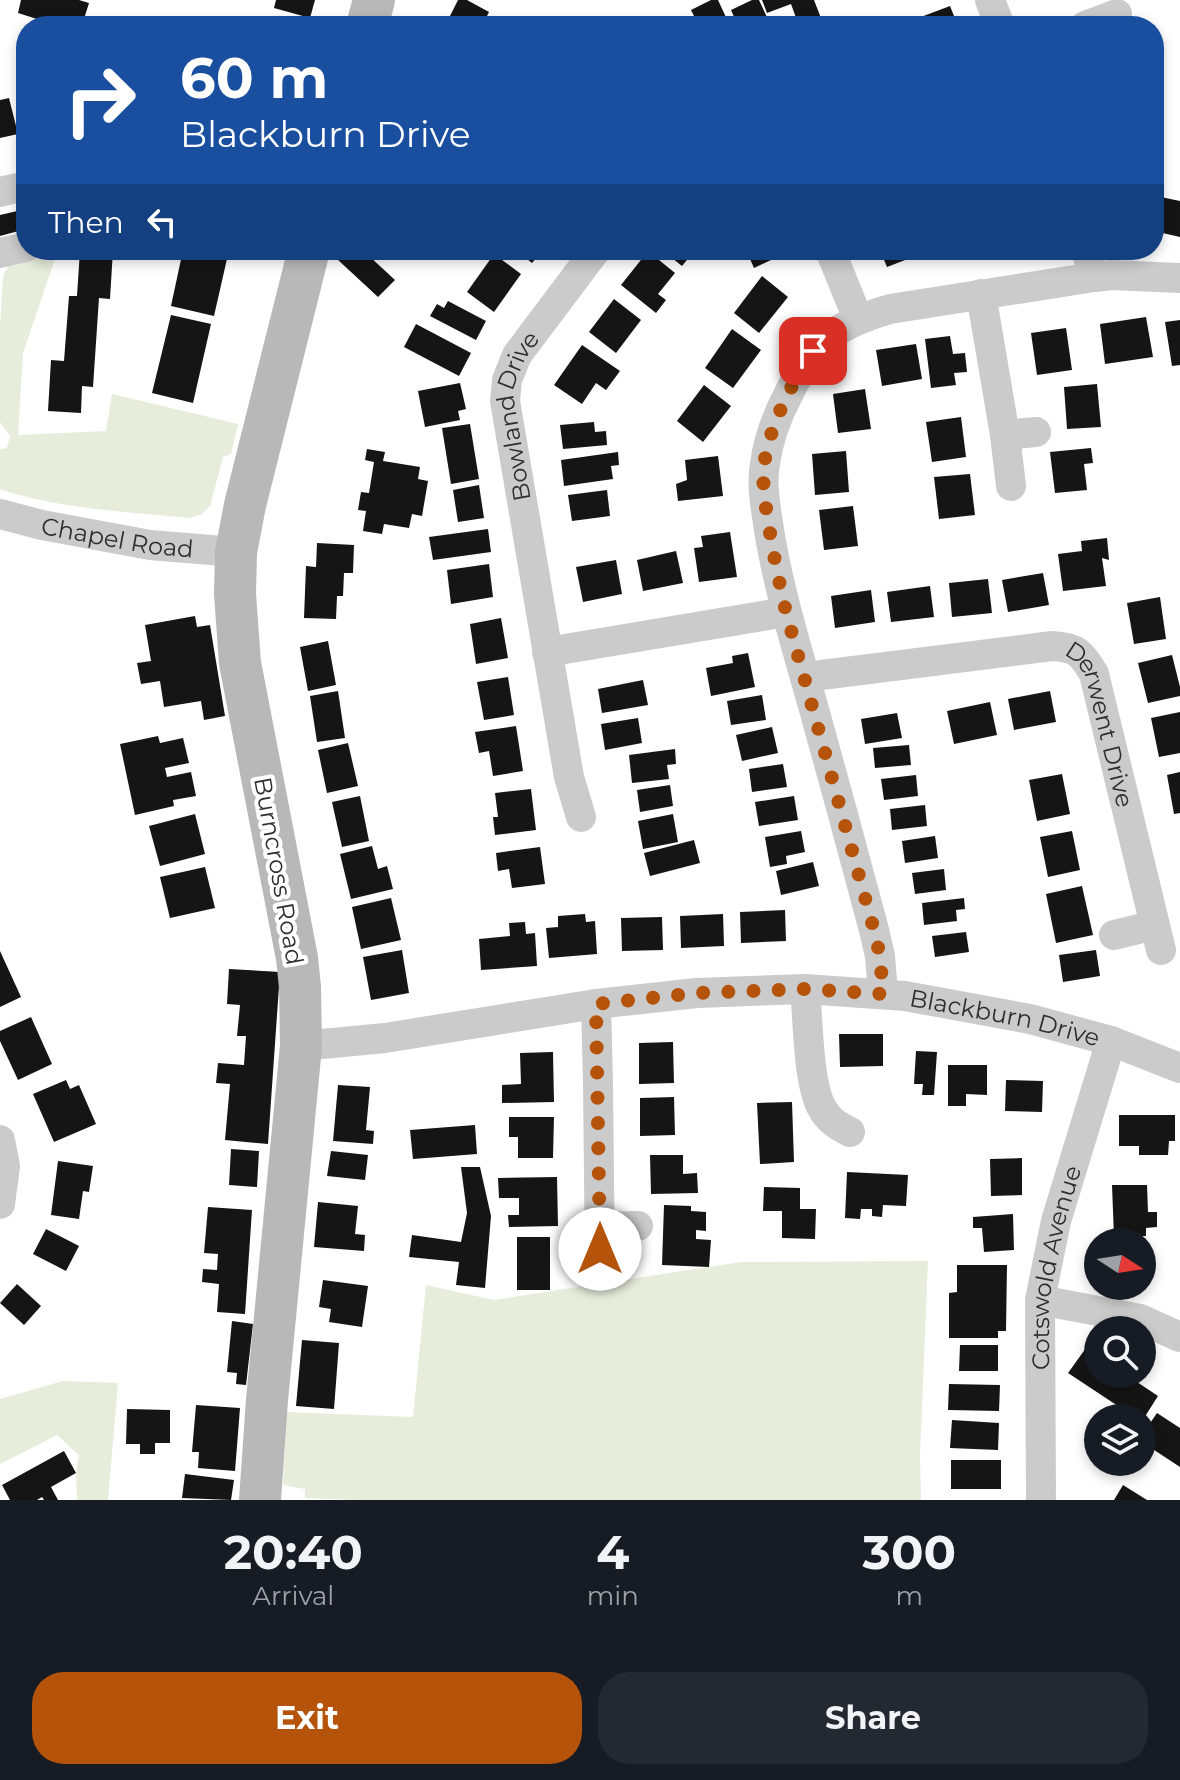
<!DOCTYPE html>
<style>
body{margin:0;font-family:Montserrat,sans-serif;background:#242831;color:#f1f3f6;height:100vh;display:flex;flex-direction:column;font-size:30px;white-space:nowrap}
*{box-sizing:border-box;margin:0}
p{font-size:26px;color:#9ea1a6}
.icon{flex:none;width:44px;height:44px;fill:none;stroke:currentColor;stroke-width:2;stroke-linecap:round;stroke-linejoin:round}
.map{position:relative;height:1500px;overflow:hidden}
.sheet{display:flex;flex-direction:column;background:#171b24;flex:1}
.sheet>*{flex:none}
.top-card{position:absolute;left:16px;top:16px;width:1148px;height:244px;border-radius:32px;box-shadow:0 4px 12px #0003;background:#1a4fa0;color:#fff;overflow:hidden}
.needle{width:52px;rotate:102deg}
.controls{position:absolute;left:1084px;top:1228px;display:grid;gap:16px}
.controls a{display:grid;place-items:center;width:72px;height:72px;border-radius:50%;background:#171b24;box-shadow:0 4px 12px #0003;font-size:40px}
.pin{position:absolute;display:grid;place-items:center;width:68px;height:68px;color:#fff;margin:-34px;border-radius:16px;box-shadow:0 4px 12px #0006}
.me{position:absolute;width:88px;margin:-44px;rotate:0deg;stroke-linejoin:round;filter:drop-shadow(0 0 6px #0008)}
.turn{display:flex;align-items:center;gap:28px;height:168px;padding:0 32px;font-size:36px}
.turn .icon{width:104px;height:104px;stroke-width:2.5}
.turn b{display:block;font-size:56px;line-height:68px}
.then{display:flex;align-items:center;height:76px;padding:0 32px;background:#0003;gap:16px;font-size:30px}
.eta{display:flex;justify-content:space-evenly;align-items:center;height:136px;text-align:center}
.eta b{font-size:48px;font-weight:700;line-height:56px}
.cta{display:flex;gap:16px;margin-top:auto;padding:16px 32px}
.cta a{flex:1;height:92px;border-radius:32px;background:#b45309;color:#fff;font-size:32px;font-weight:700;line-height:92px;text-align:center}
.cta a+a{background:#242831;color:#f1f3f6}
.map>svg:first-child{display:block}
</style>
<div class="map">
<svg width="1180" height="1500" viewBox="0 0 1180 1500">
<rect width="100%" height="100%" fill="#fff"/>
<g fill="#e6eddb">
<path d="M51 250H58L23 353 18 435 106 431 112 394 238 424 231 454 223 457 210 506 202 514 190 518C129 512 58 509 0 489V449L7 448 10 436 0 422V327L3 276 9 264Z"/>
<path d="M928 1261 920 1455 921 1500H355L305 1498V1489L283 1485 287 1412 413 1417 426 1285 494 1300 741 1262Z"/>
<path d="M63 1381 118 1383 108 1500H77L76 1473 79 1455 57 1435 0 1464V1399Z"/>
</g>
<g fill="#151515">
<path d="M21 0H79L89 3 83 22 93 26H59L18 13Z"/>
<path d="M276 0H315L310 18 274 8Z"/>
<path d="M458 0H467L489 12 482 26H458L448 20Z"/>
<path d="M711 0H718L730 26H699L691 10Z"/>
<path d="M752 0H759L771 26H738L731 10Z"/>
<path d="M762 0H814L824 26H799L791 4 767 13Z"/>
<path d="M950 6 958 26H906L905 23Z"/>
<path d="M250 18 289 24V26H248Z"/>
<path d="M9 98 18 134 0 138V100Z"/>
<path d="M26 98V139H25L16 100Z"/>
<path d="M1156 196 1180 201V237L1154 231V197Z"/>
<path d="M26 209V229L0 236V215Z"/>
<path d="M80 250H113L110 299 99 298 93 387 82 386 81 413 48 411 51 360 64 361 69 296H77Z"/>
<path d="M183 250H229L214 316 171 306Z"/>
<path d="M345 250H373L368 255 395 280 378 297 337 259Z"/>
<path d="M516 250H543L532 263Z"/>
<path d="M662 250H695L682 266Z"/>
<path d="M746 250H785L786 253 754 268Z"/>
<path d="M880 250H916L918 255 887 267Z"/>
<path d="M648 251 675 273 658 294 666 300 656 313 621 285Z"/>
<path d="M494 254 521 274 494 312 467 292Z"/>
<path d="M762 276 788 297 759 333 734 313Z"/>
<path d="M614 299 641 320 616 353 589 332Z"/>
<path d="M448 301 486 321 476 340 430 316 437 304 444 308Z"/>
<path d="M171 315 211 324 193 403 152 393Z"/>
<path d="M1146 317 1153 357 1105 364 1100 324Z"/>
<path d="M1180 320V365L1172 366 1165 322Z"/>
<path d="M416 324 471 353 459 376 404 347Z"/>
<path d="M1066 328 1072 370 1037 375 1031 333Z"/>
<path d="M732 329 761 350 733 388 705 368Z"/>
<path d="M950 336 953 354 965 353 967 372 954 373 956 385 931 388 925 339Z"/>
<path d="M916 344 922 379 882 386 876 350Z"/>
<path d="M582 345 620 371 606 390 596 383 582 404 554 385Z"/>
<path d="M460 383 466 409 458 411 460 420 425 427 418 391Z"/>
<path d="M1097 384 1101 427 1067 429 1064 387Z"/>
<path d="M704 385 731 406 703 442 677 421Z"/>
<path d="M865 389 871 429 838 433 833 394Z"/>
<path d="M961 417 966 457 932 462 926 422Z"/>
<path d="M594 422 595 432 606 431 607 445 563 449 560 425Z"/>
<path d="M470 424 479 479 451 484 442 428Z"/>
<path d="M1091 448 1093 463 1084 464 1087 490 1055 493 1050 452Z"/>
<path d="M367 449 385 452 383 461 420 467 418 479 428 481 422 516 412 514 409 528 384 524 382 534 363 531 366 511 358 510 361 492 369 493 374 462 365 460Z"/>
<path d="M846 451 849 492 815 495 812 454Z"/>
<path d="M618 452 619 465 611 466 613 479 564 486 561 460Z"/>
<path d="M718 456 723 496 678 501 676 484 687 480 685 460Z"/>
<path d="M970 474 975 515 939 519 934 477Z"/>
<path d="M479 485 484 518 458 522 453 490Z"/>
<path d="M607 490 610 516 572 521 568 495Z"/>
<path d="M853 506 858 546 824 550 819 510Z"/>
<path d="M488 529 491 552 433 560 429 537Z"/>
<path d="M730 532 737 577 699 582 694 548 703 547 701 536Z"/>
<path d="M1107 538 1109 560 1102 558 1106 586 1063 591 1058 554 1082 551 1081 541Z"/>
<path d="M317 543 354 545 353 573H344L343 596H337L336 619 304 618 306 566 316 567Z"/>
<path d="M676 551 683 583 643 591 637 560Z"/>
<path d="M616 560 622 594 583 602 576 567Z"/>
<path d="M489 564 493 597 451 604 447 570Z"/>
<path d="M1043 573 1049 605 1008 612 1002 580Z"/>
<path d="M988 579 992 613 952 617 949 583Z"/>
<path d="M930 586 934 617 891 622 887 592Z"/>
<path d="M871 590 875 622 835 628 831 596Z"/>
<path d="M1160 597 1166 639 1134 644 1127 603Z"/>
<path d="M195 616 197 627 210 625 225 716 204 720 201 701 164 707 160 681 141 684 137 663 151 661 145 625Z"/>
<path d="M501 618 508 658 476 664 470 624Z"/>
<path d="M328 641 336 685 308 691 300 647Z"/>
<path d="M748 653 755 687 711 696 706 668 733 663 732 656Z"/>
<path d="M1172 655 1180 687V696L1148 703 1138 663Z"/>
<path d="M508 677 514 715 484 720 477 682Z"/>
<path d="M643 680 648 705 602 713 598 689Z"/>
<path d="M338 691 345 738 317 742 310 696Z"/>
<path d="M1050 691 1056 722 1014 730 1008 699Z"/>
<path d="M762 695 766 720 731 725 727 701Z"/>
<path d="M990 702 997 735 954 744 947 711Z"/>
<path d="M1180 712V753L1159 757 1151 718Z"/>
<path d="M897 713 902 738 865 744 861 719Z"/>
<path d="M638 718 642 743 605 750 601 724Z"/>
<path d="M516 726 523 771 493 776 489 751 479 753 475 732Z"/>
<path d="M772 727 778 753 742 761 736 735Z"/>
<path d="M158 736 160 743 183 738 189 763 165 768 167 777 191 772 196 796 173 800 174 806 135 815 120 744Z"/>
<path d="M348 743 358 786 327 793 318 750Z"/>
<path d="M909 745 911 765 875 768 873 748Z"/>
<path d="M675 749 676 764 667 765 669 779 632 783 629 755Z"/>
<path d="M783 764 787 787 752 792 749 769Z"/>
<path d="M1180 772V813L1174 814 1167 775Z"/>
<path d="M1062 774 1070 814 1037 821 1029 780Z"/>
<path d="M916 775 918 796 884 800 881 779Z"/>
<path d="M670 785 673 806 640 812 637 790Z"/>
<path d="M531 789 536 830 495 835 493 817H498L495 793Z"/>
<path d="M360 796 369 841 342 847 332 802Z"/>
<path d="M794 796 798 820 759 826 755 802Z"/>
<path d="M925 805 927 826 892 830 890 809Z"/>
<path d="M195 814 205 854 160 866 149 826Z"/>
<path d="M673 814 678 842 643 849 638 821Z"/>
<path d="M801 831 805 852 786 856 787 864 770 867 765 837Z"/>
<path d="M1072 831 1080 870 1048 877 1040 837Z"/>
<path d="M935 836 938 858 905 863 902 841Z"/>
<path d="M694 840 700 863 650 876 644 853Z"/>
<path d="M372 846 378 869 387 866 393 889 351 899 340 854Z"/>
<path d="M540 847 545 884 512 888 509 869 498 871 496 853Z"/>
<path d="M813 862 819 886 781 895 776 871Z"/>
<path d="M205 867 215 908 170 918 160 877Z"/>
<path d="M944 869 946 890 915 894 912 873Z"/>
<path d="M1082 886 1093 935 1056 943 1046 894Z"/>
<path d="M391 898 401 940 361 949 352 907Z"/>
<path d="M964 898 965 909 956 910 957 921 924 925 922 903Z"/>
<path d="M785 910 786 941 741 943 740 912Z"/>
<path d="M585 914 586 922 595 921 597 954 549 958 546 928 558 927V916Z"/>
<path d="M723 914 724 946 681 948 680 916Z"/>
<path d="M662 917 663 950 622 951 621 918Z"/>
<path d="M525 922 526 934 535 933 537 966 481 970 479 939 510 936 509 923Z"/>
<path d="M966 932 969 952 935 957 932 936Z"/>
<path d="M402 950 409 993 371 1000 363 957Z"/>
<path d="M1096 950 1100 976 1063 982 1059 955Z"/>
<path d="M0 951 21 997 0 1007Z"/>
<path d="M229 969 280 972 268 1144 225 1140 230 1084 216 1083 218 1063 244 1065 246 1036H237L240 1005 227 1004Z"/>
<path d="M31 1017 52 1064 18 1080 0 1041V1031Z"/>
<path d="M839 1034H883V1066L840 1067Z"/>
<path d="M673 1042 674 1083 639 1084V1043Z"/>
<path d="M916 1051 937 1052 934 1095H922L923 1084H914Z"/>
<path d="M553 1052 554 1102 502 1103V1085L521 1084 520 1053Z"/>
<path d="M948 1065H987V1095L966 1094V1106H948Z"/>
<path d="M66 1080 70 1089 79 1085 96 1124 54 1142 33 1094Z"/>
<path d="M1006 1080 1043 1081 1042 1112 1005 1111Z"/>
<path d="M338 1085 370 1087 366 1130 374 1131 373 1144 333 1141Z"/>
<path d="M674 1097 675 1135 640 1136V1098Z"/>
<path d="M792 1102 794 1162 760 1164 757 1103Z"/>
<path d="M1119 1115H1175V1141H1169L1168 1155H1139V1146H1119Z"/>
<path d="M509 1117H554L553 1158H518V1137H509Z"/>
<path d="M475 1125 477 1154 413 1159 410 1130Z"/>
<path d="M231 1149 259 1151 257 1187 229 1185Z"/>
<path d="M331 1151 368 1155 365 1180 327 1176Z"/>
<path d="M650 1155H683V1174L697 1173 698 1193 651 1194Z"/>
<path d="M1022 1158V1195L991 1196 990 1159Z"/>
<path d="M58 1161 93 1166 89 1192 83 1191 79 1219 51 1215Z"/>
<path d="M461 1167H480L491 1216 485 1288 456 1285 459 1262 409 1257 412 1235 461 1242 467 1213Z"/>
<path d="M847 1172 908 1175 906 1206 883 1205 882 1217 872 1216V1209H861L860 1219 845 1218Z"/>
<path d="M557 1177 558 1226 509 1227 508 1215H519V1198H499L498 1178Z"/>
<path d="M1112 1185H1147L1148 1212H1157V1227L1146 1228V1236L1114 1237Z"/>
<path d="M764 1187 800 1188V1209H816L815 1239 782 1238V1211H763Z"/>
<path d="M318 1202 358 1206 355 1234 365 1235 364 1251 314 1247Z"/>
<path d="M664 1205 691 1206V1211L706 1212V1231L696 1230V1239L711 1240 709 1267 662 1265Z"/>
<path d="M208 1207 252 1210 245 1314 217 1312 219 1284 202 1282 203 1269 217 1270 218 1254 204 1253Z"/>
<path d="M1013 1214 1014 1250 984 1252 982 1228H973V1217Z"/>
<path d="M46 1229 79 1246 66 1271 33 1254Z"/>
<rect x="517" y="1237" width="33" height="53"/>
<path d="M957 1265H1007L1006 1331H998V1338H949V1293L957 1292Z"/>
<path d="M323 1280 368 1286 362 1327 329 1322 331 1309 319 1307Z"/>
<path d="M17 1284 41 1306 24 1325 0 1303Z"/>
<path d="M232 1321 253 1324 246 1385 236 1384 237 1373 227 1372Z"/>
<path d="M302 1340 339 1343 334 1409 296 1406Z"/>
<path d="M960 1345H998V1371H959Z"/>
<path d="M1086 1348 1098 1356V1374H1125L1158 1396 1144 1418H1122L1127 1412 1068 1373Z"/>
<path d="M949 1384 1000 1385 999 1411 948 1410Z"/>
<path d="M196 1405 240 1408 235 1471 198 1468 199 1452H192Z"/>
<path d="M127 1409 170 1410V1443H155V1454H140V1444H126Z"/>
<path d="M1157 1413 1180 1428V1467L1142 1442V1435Z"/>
<path d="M952 1420 999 1423 998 1450 950 1448Z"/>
<path d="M64 1451 76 1473 51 1487 58 1500H44L42 1497 37 1500H10L2 1485Z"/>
<rect x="951" y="1460" width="50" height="29"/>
<path d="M185 1474 234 1480 231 1500 182 1498Z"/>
<path d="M1123 1485 1147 1500H1114Z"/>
</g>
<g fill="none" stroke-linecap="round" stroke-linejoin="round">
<g stroke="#cbcbcb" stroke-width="30">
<path d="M990 0 1000 26"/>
<path d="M1085 26 1117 14"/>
<path d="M0 192 26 186"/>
<path d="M830 250 858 319"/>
<path d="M1086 250 1094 277"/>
<path d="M0 253 26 247"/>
<path d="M981 294 1005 435 1011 486"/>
<path d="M1005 435 1036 432"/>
<path id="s1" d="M0 514 42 525 150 545 236 552"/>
<path d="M547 652 786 612"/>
<path id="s2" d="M805 677 1052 646C1076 647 1082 653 1094 674L1161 950"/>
<path id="s3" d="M581 817 569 777 505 401 507 380 517 355 596 250"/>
<path d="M1114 935 1155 925"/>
<path d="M805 989C808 1017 808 1085 822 1108 828 1120 838 1126 850 1132"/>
<path d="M883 994 880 956 874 930C855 858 835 785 815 713 798 652 779 592 769 530 766 508 761 486 765 464 768 440 777 416 788 395 814 341 833 326 890 309L1094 277 1112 275 1180 278"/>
<path d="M596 1004 598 1082 600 1270"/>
<path id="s4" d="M301 1046 385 1038 596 1004 697 993 805 989 905 996 1030 1019 1111 1041 1180 1068"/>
<path d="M0 1140 5 1166 0 1204"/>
<path d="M600 1227 638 1226"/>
<path d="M1040 1300 1140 1319 1180 1337"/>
<path id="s5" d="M1041 1500 1040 1300 1056 1221 1111 1041"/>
</g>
<g stroke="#b8b8b8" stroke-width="42">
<path d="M367 26 374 0"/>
<path d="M260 1500 267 1400 301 1046 300 987 297 958 240 663 235 594 236 552 245 505 309 250"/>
</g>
</g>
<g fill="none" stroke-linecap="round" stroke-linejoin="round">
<path stroke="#b45309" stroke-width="14" stroke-dasharray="0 25.2" d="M600 1249 596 1004 697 993 805 989 883 994 880 956 874 930 786 612C779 582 773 552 768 521 765 502 762 484 764 465 770 424 791 385 813 351"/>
</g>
<g text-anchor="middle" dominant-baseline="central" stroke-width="8" stroke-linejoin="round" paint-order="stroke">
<g font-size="24" fill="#2e2e2e" stroke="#fff">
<text stroke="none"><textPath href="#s3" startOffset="410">Bowland Drive</textPath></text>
<text stroke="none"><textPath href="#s1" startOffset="120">Chapel Road</textPath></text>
<text stroke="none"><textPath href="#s2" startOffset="352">Derwent Drive</textPath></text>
<text transform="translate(279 871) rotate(80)">Burncross Road</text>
<text stroke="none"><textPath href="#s4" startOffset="710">Blackburn Drive</textPath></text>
<text stroke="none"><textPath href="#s5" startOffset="234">Cotswold Avenue</textPath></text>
</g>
</g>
</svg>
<div class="controls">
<a><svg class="needle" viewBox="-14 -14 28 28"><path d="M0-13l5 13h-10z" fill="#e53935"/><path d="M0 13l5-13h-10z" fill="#9ea1a6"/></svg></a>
<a><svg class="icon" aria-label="search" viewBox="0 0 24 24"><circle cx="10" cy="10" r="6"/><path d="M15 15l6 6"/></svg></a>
<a><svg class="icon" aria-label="layers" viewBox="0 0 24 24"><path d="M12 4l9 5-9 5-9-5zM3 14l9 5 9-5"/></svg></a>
</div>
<div class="pin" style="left:813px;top:351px;background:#d93025"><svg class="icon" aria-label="arrive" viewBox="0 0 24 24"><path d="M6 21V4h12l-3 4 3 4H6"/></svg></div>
<svg class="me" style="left:600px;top:1249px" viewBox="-20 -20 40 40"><circle r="19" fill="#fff"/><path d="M0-13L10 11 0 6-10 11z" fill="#b45309"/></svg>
<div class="top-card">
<div class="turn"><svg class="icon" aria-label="right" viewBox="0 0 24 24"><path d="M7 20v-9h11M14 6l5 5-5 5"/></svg><div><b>60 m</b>Blackburn Drive</div></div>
<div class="then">Then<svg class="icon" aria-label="left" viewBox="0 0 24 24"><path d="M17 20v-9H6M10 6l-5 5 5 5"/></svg></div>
</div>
</div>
<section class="sheet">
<div class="eta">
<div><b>20:40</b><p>Arrival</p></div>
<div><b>4</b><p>min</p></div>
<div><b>300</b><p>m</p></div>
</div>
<div class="cta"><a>Exit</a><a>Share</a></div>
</section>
